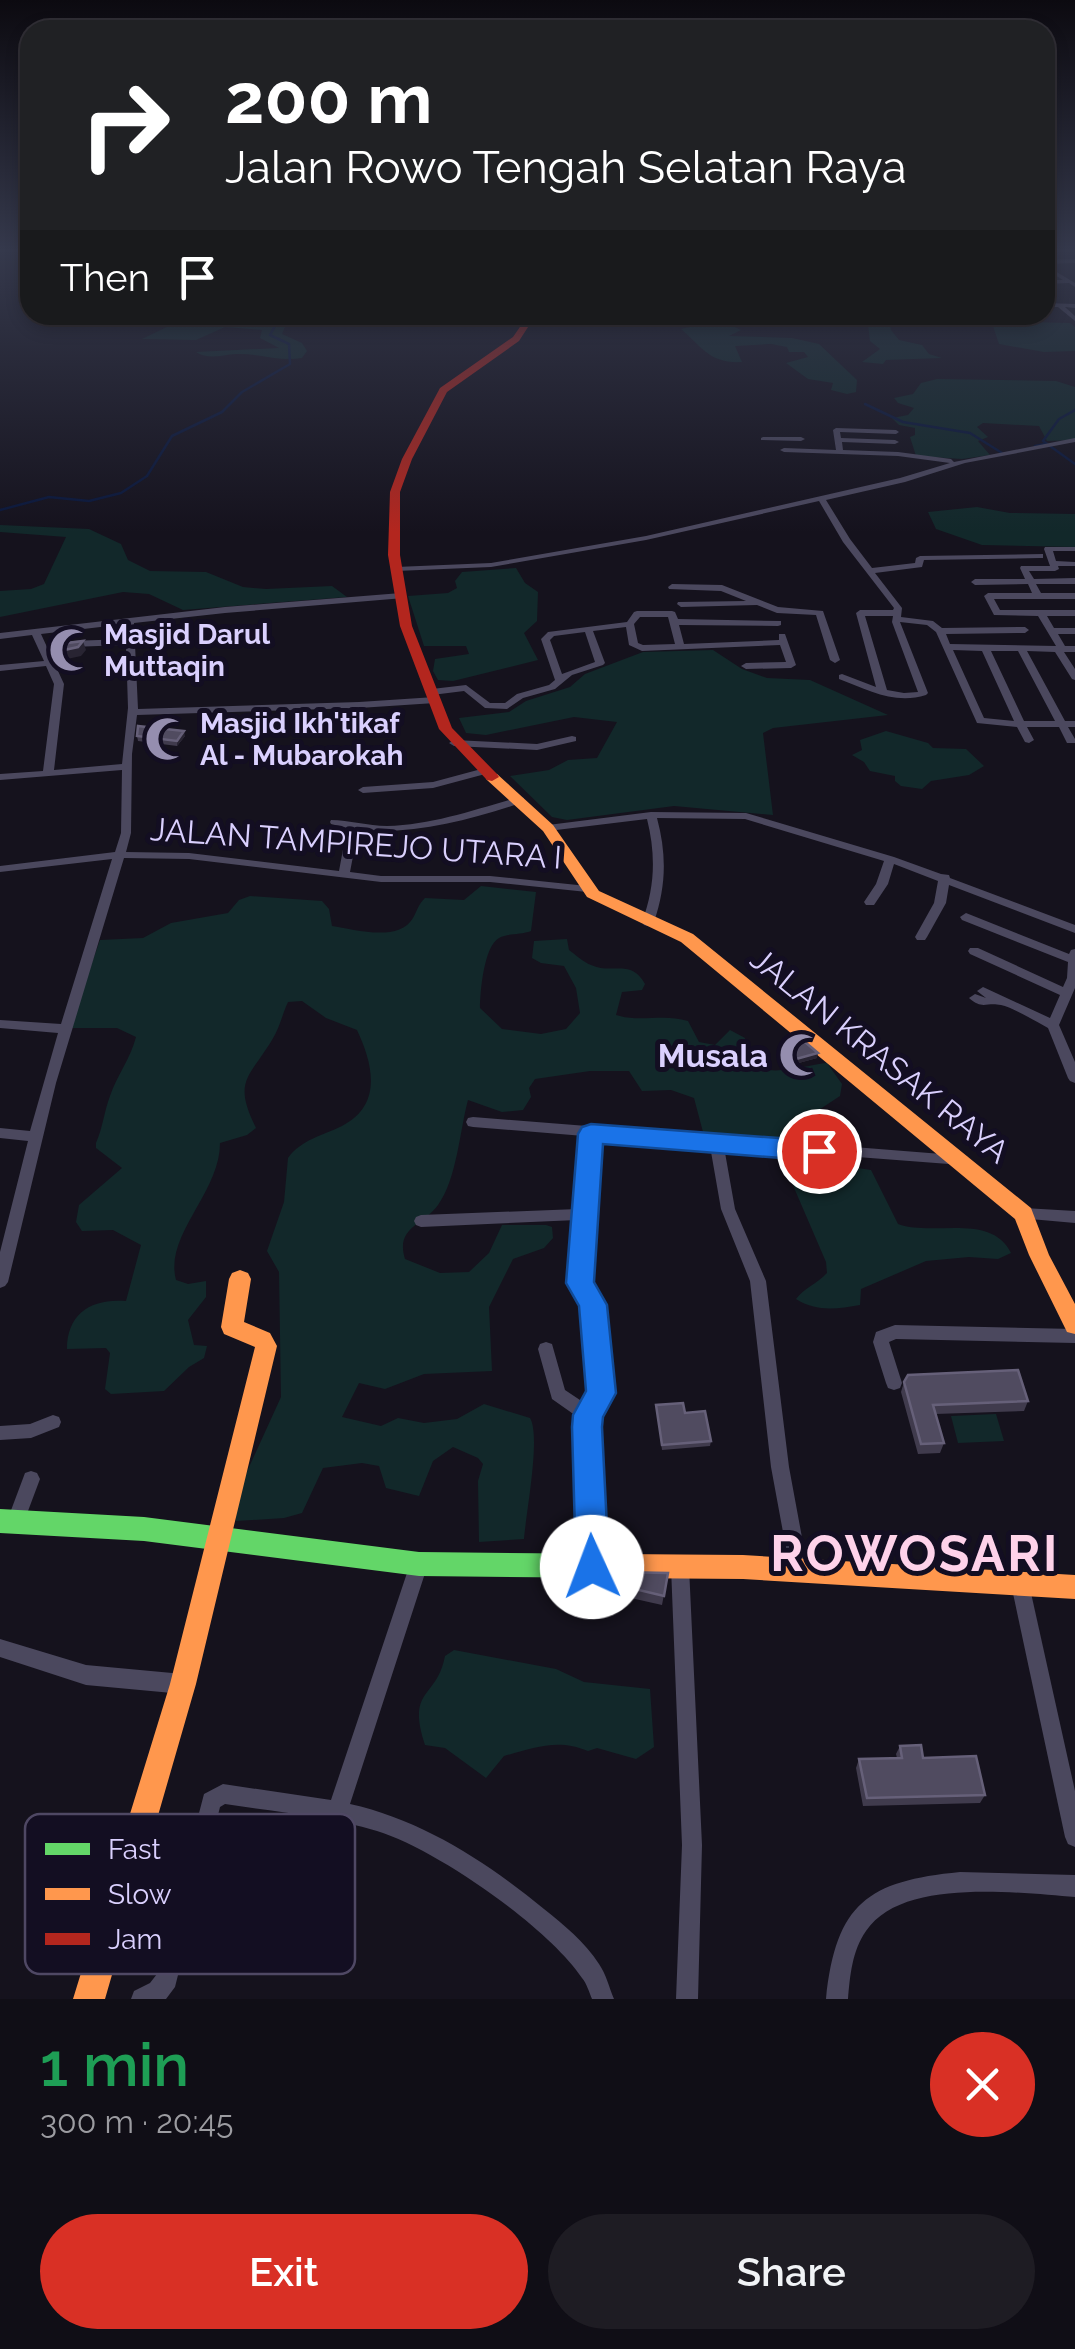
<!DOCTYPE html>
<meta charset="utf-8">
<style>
body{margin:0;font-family:Raleway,sans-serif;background:#1e1c23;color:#f1f3f6;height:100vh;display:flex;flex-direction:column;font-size:38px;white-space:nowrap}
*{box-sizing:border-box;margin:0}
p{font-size:32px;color:#9c9ca1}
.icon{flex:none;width:55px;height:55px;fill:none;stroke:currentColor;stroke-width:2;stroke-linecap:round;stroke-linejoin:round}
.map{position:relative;height:1999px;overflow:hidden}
.drawer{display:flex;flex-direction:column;background:#100e16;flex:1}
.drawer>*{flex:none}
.hud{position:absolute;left:20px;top:20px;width:1035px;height:305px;border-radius:30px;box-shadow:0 5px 15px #0003,0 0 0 2px #302e35;background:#202124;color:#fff;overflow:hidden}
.pin{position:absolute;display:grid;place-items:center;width:85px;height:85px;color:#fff;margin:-42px;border:5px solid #fff;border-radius:50%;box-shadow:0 2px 10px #0007}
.me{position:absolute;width:110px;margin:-55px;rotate:358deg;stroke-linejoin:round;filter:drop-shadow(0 0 8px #0008)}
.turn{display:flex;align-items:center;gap:35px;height:210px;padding:0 40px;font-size:45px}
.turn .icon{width:130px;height:130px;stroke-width:2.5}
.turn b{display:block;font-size:70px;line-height:85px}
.then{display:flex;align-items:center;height:95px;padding:0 40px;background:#0003;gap:20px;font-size:38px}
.round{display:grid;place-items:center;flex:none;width:105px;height:105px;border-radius:52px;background:#1e1c23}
.overview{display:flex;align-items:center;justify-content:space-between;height:170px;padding:0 40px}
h1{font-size:60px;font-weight:600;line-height:75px;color:#1e9e55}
.button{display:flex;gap:20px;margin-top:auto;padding:20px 40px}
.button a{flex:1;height:115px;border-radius:60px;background:#d93025;color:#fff;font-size:40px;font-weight:600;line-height:115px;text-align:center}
.button a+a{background:#1e1c23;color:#f1f3f6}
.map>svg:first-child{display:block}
</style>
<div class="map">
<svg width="1075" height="1999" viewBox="0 0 1075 1999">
<rect width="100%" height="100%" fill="#15121d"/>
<g fill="#12282a">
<path d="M163 315H234L287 322 282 334 302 343 307 351 302 358C280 362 259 353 236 354 222 355 208 360 196 352L279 348 260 338 262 330 225 327 196 340 142 339 171 325H148L138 318Z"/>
<path d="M744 315H888L891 330 899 340 922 345 929 354 942 358 886 360 883 364 862 362 880 349 870 341 868 325 812 319 807 325 781 327 724 322 741 330 729 336 792 338 819 344 857 380 856 392 847 394 831 390 833 383 808 379 786 363 808 357 804 352H789L787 347 771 344 735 346 742 362C710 364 702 347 681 329Z"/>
<path d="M1000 315 1021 316 1029 322 1070 323 1075 327V351L1044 352 999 344 993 326Z"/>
<path d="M937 379 1056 381 1075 387V440L1047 441 1039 426 983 423 977 427 988 437 978 441 990 455 962 459 916 456 910 437 915 435V428L899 425 892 418 908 415 914 408 898 403 894 398 913 394 921 383Z"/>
<path d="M977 507 1010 513 1075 514V547L982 545 936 529 928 512Z"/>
<path d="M0 525 89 529 121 544 128 560 150 571 206 572 243 587 266 589 332 586 347 597 183 610 149 594 123 592 0 617V591L31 589 44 584 66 537 0 532Z"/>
<path d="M516 568 525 583 538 592 537 621 524 633 538 660 453 681 438 680 433 671 435 659 469 654 466 646H424L408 596 448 593 457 588 455 581 462 572Z"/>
<path d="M713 650 742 669 767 678 810 680 888 715 773 728 763 733 773 815 674 806 567 820 552 817 510 776 549 770 568 760 597 758 617 722 574 717 486 735 466 733 459 718 509 712 526 701 570 687 585 674 643 652Z"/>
<path d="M886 731 928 743 933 748 966 749 984 766 969 775 931 781 922 789 901 786 895 781V776L870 771 864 762 852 755 862 750 860 740Z"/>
<path d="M481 886 536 892 531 931C521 935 508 933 499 938 484 946 480 992 480 1008L502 1029 541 1034 566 1029 580 1013 576 988 564 966 541 963 532 958 534 941 567 939 569 950C576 955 583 962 591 965 612 975 631 958 645 984L642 990 622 992 616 1015C641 1023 662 1013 688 1021L699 1042 715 1045 730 1030 745 1038C740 1089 802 1065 827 1063L842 1084 840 1096 805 1119 799 1133 769 1139 703 1132 694 1098 671 1090 642 1091 629 1071H590L535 1079 529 1088 531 1097 523 1110 502 1112 468 1100C460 1129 457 1179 438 1205 424 1225 395 1227 405 1259L440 1273 469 1272 489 1253 502 1225H546L552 1227 553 1238 544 1248 513 1259 489 1307 492 1371 424 1374 385 1389 359 1383 342 1417 381 1426 398 1418 424 1423 457 1419 484 1404 530 1418C541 1436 526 1513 524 1539L479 1542 478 1481 483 1464 478 1458 453 1447 433 1461 419 1496 386 1488 379 1466 362 1463 323 1468 302 1513 284 1518 236 1521 234 1500 281 1397 279 1272 267 1251 284 1202 288 1158C302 1139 322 1136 342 1126 383 1105 373 1064 357 1030L326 1018 302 1001 288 1002C282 1015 280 1027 272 1040 248 1079 233 1081 256 1128L247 1135 220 1143C220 1193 164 1235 176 1280L188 1284 206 1281V1297L188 1320 194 1345 207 1346 204 1358 189 1367 164 1391 111 1394 105 1389 110 1353 106 1348 67 1349C67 1313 92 1298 126 1301L141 1245 113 1230 82 1231 76 1222 79 1205 122 1168 96 1148V1143C103 1127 104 1112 110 1096 117 1075 130 1060 136 1037L117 1028H69L100 940 143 938 171 923 228 913 239 900 250 896 322 901 329 909 332 926C353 929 399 943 413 918 417 911 418 905 425 898L464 900Z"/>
<path d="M812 1161 871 1170 898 1224C933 1237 991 1212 1011 1253L998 1259 969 1257 926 1261 861 1289 860 1305C837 1309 816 1312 796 1299 805 1287 817 1284 827 1273L826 1262 792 1183 791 1172 798 1163Z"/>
<path d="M996 1414 1004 1441 958 1443 951 1416Z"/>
<path d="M454 1650 556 1669 584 1682 650 1689 654 1747 636 1759 597 1748 588 1751C557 1738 534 1748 504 1756L486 1778 445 1748 425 1745C406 1688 437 1699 445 1656Z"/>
</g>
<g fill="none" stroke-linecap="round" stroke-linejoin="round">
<g stroke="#0b183c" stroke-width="2.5">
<path d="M865 404 903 422 970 433 1002 453"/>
<path d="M1075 410 1059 419 1043 441 1075 464"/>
<path d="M1035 446 1045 444"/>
<path d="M0 510 49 497 89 501 121 493 147 476 172 436 222 412 242 392 290 364 289 344 270 335 275 326 212 321 211 315"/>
</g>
<g fill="#4b485e" fill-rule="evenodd">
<path d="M1075 259V263L1045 264V260Z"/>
<path d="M1045 265 1075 283V287L1069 283 1045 284V280H1063L1045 269Z"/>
<path d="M1045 303 1075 304V308L1065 307 1075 316V321L1058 307H1045Z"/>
<path d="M836 428 896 430 899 432 896 434 840 432 841 438 895 440 899 442 895 444 842 442 843 450 898 452 951 459 954 462 1075 438V442L965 463 905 482 826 500 850 539 872 568 915 563 916 558 920 556 1043 554V558H1040L924 560 922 567 875 573 902 608 901 617 933 621 942 628 1025 627 1029 630 1025 633 946 634 950 644 1056 646 1038 616 994 615 984 596 988 593H1032L1028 584 975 585 971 582 975 579H1025L1020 568 1021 566H1050L1044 549 1045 547H1075V551H1053L1056 561 1075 562V566H1058L1059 569 1055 571H1029L1034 579 1075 578V584H1036L1041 593H1075V599H994L1000 610H1075V616H1047L1054 628H1075V634H1058L1065 646H1075V652H1064L1075 669V680L1072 679 1055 652 1027 651 1065 721H1075V727H1068L1075 739V743H1067L1059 727H1027L1034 740 1029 743 1025 742 1017 727 977 723 936 632 927 625 900 622 928 693 926 695C895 705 868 690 839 679V675L842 674 876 687 856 613 860 610H893L894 608 843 542 819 501 646 540 491 567 396 571 392 569 396 567 491 563 646 536 900 478 950 463 898 456 784 452 780 450 784 448 836 450 833 430ZM865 616H893L892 622 918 692 904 693 887 690ZM953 650 982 651 1014 721 984 718ZM991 651H1018L1055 721H1024Z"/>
<path d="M763 437H801L805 439 801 441 761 440V438Z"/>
<path d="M672 584 722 585 778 607 823 611 840 660 835 663 830 660 816 615 777 613 757 605 681 607 677 604 678 602 746 601 721 591 669 589 668 587Z"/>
<path d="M401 593 404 594V598L225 613 134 623 138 709 359 702 435 697 440 700 435 703 359 708 137 715 132 754 131 833 126 852 189 853 339 871 347 828 331 824 330 822 331 820C349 820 368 826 387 826 433 825 476 809 520 797L524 798V802C469 820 416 835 358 830L350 872 381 876H490L587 886 593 889 587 892 490 882H381L189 859 124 858 56 1083 8 1282 5 1286 0 1288V1252L28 1141 0 1138V1128L30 1131 58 1033 0 1028V1020L61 1024 112 859 0 872V866L115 852 121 833 122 770 0 780V774L43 771 54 684 46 666 0 671V665L44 661 32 635 0 639V633L225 607ZM126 624V639L71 641 66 644 71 647 126 645 128 708 122 764 54 770 64 684 41 634Z"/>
<path d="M637 611H672L675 612 678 619 781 621V625L778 626 679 625 684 644 779 640V634H785L796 665 791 668 746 669 741 666 746 663 786 662 780 645 642 651 629 645 626 627 593 631 605 663 603 665 572 675 555 689 523 698 507 709 485 708 464 691 432 695 427 692 432 689 466 685 490 703H505L517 694 549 685 555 680 541 639 548 632 627 622 634 612ZM640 617H668L675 644 643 645 638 643 634 624ZM585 632 595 662 562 674 550 640 554 636Z"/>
<path d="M572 736 576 737V741L537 750 454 746 449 743 454 740 537 744Z"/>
<path d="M485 768 490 771 489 773 433 788 363 793 358 790 363 787 433 782Z"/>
<path d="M651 812 746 813 894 857 941 874 949 875 950 878 1075 925V933L949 885 946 903 927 937 925 940H917L915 937 934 903 938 881 894 864 888 884 874 905H866L864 902 876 884 884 861 745 819 657 818C667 855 666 887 654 922L648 926 644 925 642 922C655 887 656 855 647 819L548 831 543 828 548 825Z"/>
<path d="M966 913 1069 954 1071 950 1075 949V988L1059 1025 1075 1062V1083L1070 1081 1068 1078 1048 1028C1035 1021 1014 1008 1001 1005 985 1002 983 1010 969 998L975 994 986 998 977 991 983 987 1050 1018 1060 995 970 954 968 951 970 948H978L1063 987 1067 978 1068 962 962 920 960 917Z"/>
<path d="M473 1117 967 1156 969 1160 967 1164 962 1165 724 1147 735 1209 766 1281 789 1467 808 1570 805 1576 799 1579 793 1576 790 1570 771 1467 750 1281 721 1209 710 1146 598 1137 588 1282 601 1305 609 1393 596 1416 595 1427 601 1567 598 1573 592 1576 586 1573 583 1567 579 1418 552 1399 538 1349 540 1344 546 1342 552 1344 565 1390 586 1404 593 1392 585 1306 572 1283 577 1220 421 1227 416 1225 414 1221 416 1217 421 1215 578 1209 584 1136 473 1127 468 1126 466 1122 468 1118Z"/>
<path d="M1024 1208 1075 1211V1223L1019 1218 1017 1214 1019 1210Z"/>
<path d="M895 1325 1075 1329V1343L896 1339 889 1342 902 1383 900 1388 894 1390 888 1388 886 1383 873 1342 876 1332Z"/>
<path d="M53 1415 59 1417 61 1422 59 1427 31 1438 0 1440V1426L30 1424Z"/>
<path d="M31 1471 37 1473 40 1479 22 1527 16 1529 10 1527 7 1521 25 1473Z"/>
<path d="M419 1555 425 1558 428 1564 350 1804C422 1820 487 1862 544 1909 564 1925 585 1942 599 1964 606 1974 609 1987 614 1999H592C589 1992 587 1984 582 1978 548 1927 436 1849 377 1831 328 1816 276 1812 225 1804L220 1807 175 1987 166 1999H131L134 1991 150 1983 157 1974 204 1794 223 1784 331 1800 410 1564 413 1558Z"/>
<path d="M680 1558 686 1561 689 1567 702 1845 698 1999H676L682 1845 671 1567 674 1561Z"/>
<path d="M1020 1575 1026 1578 1029 1584 1075 1791V1847L1068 1844 1065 1837 1011 1584 1014 1578Z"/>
<path d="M0 1639 86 1665 183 1674 190 1677 193 1684 190 1691 183 1694 86 1685 0 1657Z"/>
<path d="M960 1872 1075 1875V1897C1018 1893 902 1877 866 1931 852 1951 850 1976 848 1999H826C836 1903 868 1881 960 1872Z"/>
</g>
<path fill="#63d668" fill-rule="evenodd" d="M0 1509 144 1517 419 1552 618 1554 627 1557 631 1566 627 1575 618 1578 419 1576 144 1541 0 1533Z"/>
<g fill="#ff974d" fill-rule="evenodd">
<path d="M492 773 497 774 553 825 599 891 693 934 1031 1208 1049 1255 1075 1304V1334L1067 1332 1029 1255 1015 1219 681 942 587 897 543 831 487 780 485 777Z"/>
<path d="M240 1270 248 1273 251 1279 244 1322 270 1333 277 1346 196 1684 105 1999H73L170 1684 255 1347 224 1334 221 1327 229 1279 232 1273Z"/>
<path d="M618 1554 743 1555 1075 1575V1599L743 1579 618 1578 609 1575 605 1566 609 1557Z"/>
</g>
<path fill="#b3261e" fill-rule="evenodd" d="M522 315H530V324L519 341 447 392 412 459 400 492V555L412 626 452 728 497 774 499 777 492 781 487 780 439 729 400 626 388 555 390 492 402 459 440 388 513 337 522 324Z"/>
</g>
<g fill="#403b4d">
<path d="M137 736H185L177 746 138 741Z"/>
<path d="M787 1048 817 1058 795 1064 786 1053Z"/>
<path d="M904 1382 1028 1401 1024 1411 935 1414 944 1443 940 1453 918 1454 901 1392Z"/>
<path d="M656 1405 685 1413 711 1441 710 1446 662 1450Z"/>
<path d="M668 1573 662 1605 613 1594 614 1584Z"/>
<path d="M900 1746 923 1758 985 1795 980 1803 863 1806 856 1768 859 1759 897 1758 896 1754Z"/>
<path d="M281 1936 271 1970 225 1960 223 1957Z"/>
</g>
<g fill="#282432">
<path d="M83 641 86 650 81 656 58 661 55 652Z"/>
<path d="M184 731 185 736 177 746V741Z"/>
<path d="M818 1053 817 1058 795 1064 796 1059Z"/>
<path d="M279 1932 281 1936 271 1970 270 1967Z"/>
</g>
<g fill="#504b60" stroke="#666079" stroke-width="2.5">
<path d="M83 641 78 647 55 652 52 645Z"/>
<path d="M138 726 184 731 177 741 137 736Z"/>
<path d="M805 1042 818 1053 796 1059 787 1048Z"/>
<path d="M1018 1370 1028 1401 933 1405 944 1443 921 1444 904 1382 908 1375Z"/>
<path d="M683 1403 685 1413 705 1411 711 1441 662 1445 656 1405Z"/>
<path d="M617 1572 668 1573 664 1596 614 1584Z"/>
<path d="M921 1745 923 1758 976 1756 985 1795 867 1798 859 1759 902 1758 900 1746Z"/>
</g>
<linearGradient id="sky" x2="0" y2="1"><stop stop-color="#0c0a10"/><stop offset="0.47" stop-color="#35394c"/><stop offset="1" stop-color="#35394c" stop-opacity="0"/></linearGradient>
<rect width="1075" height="532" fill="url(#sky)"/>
<path fill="#1a73e8" stroke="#114b97" stroke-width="2.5" d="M591 1124 819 1141 828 1144 831 1151 828 1158 819 1161 603 1144 594 1282 607 1305 616 1393 603 1417 602 1427 609 1567 604 1578 592 1583 581 1578 576 1567 572 1427 573 1415 586 1391 579 1306 566 1283 578 1134 582 1127Z"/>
<defs>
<g id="mosque-bare" transform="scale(3.45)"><path d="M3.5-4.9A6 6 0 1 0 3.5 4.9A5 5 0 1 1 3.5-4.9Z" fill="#958eaf" stroke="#130e22" stroke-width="2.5" paint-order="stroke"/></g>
</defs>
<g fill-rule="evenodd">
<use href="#mosque-bare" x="71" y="650"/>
<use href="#mosque-bare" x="167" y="739"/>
<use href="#mosque-bare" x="801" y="1055"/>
</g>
<g text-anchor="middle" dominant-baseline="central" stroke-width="10" stroke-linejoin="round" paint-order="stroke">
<g font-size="28" font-weight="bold" fill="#dad0fe" stroke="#130e22" text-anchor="start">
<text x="104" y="634">Masjid Darul<tspan x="104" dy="32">Muttaqin</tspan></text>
<text x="200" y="723">Masjid Ikh'tikaf<tspan x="200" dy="32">Al - Mubarokah</tspan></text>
</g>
<g font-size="32" fill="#dad0fe" stroke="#130e22">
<text transform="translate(356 843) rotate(4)">JALAN TAMPIREJO UTARA I</text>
<text transform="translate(880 1055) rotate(39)">JALAN KRASAK RAYA</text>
</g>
<g font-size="32" font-weight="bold" fill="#dad0fe" stroke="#130e22" text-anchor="end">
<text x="768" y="1055">Musala</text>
</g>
<g font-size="50" font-weight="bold" letter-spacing="2.5" fill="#fed2ea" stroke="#130e22">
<text x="915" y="1553">ROWOSARI</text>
</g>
</g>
<rect x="25" y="1814" width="330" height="160" rx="15" fill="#130e22" stroke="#4f4864" stroke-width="2.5"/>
<rect x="45" y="1843" width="45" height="12" fill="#63d668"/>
<rect x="45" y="1888" width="45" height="12" fill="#ff974d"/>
<rect x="45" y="1933" width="45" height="12" fill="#b3261e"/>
<g font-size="28" fill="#dad0fe">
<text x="108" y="1859">Fast</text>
<text x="108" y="1904">Slow</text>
<text x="108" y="1949">Jam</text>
</g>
</svg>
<div class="pin" style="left:819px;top:1151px;background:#d93025"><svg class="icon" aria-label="arrive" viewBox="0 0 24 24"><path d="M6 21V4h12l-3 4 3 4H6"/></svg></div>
<svg class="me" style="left:592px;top:1567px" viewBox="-20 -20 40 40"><circle r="19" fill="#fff"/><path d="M0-13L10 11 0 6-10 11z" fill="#1a73e8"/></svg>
<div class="hud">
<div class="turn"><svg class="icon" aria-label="right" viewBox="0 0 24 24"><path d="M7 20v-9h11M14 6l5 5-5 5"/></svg><div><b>200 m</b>Jalan Rowo Tengah Selatan Raya</div></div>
<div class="then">Then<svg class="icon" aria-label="arrive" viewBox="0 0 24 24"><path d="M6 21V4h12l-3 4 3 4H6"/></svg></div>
</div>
</div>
<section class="drawer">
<div class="overview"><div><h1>1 min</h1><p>300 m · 20:45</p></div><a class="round" style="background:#d93025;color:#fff"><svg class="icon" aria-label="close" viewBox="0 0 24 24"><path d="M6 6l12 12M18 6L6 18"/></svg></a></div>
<div class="button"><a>Exit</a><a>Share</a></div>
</section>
